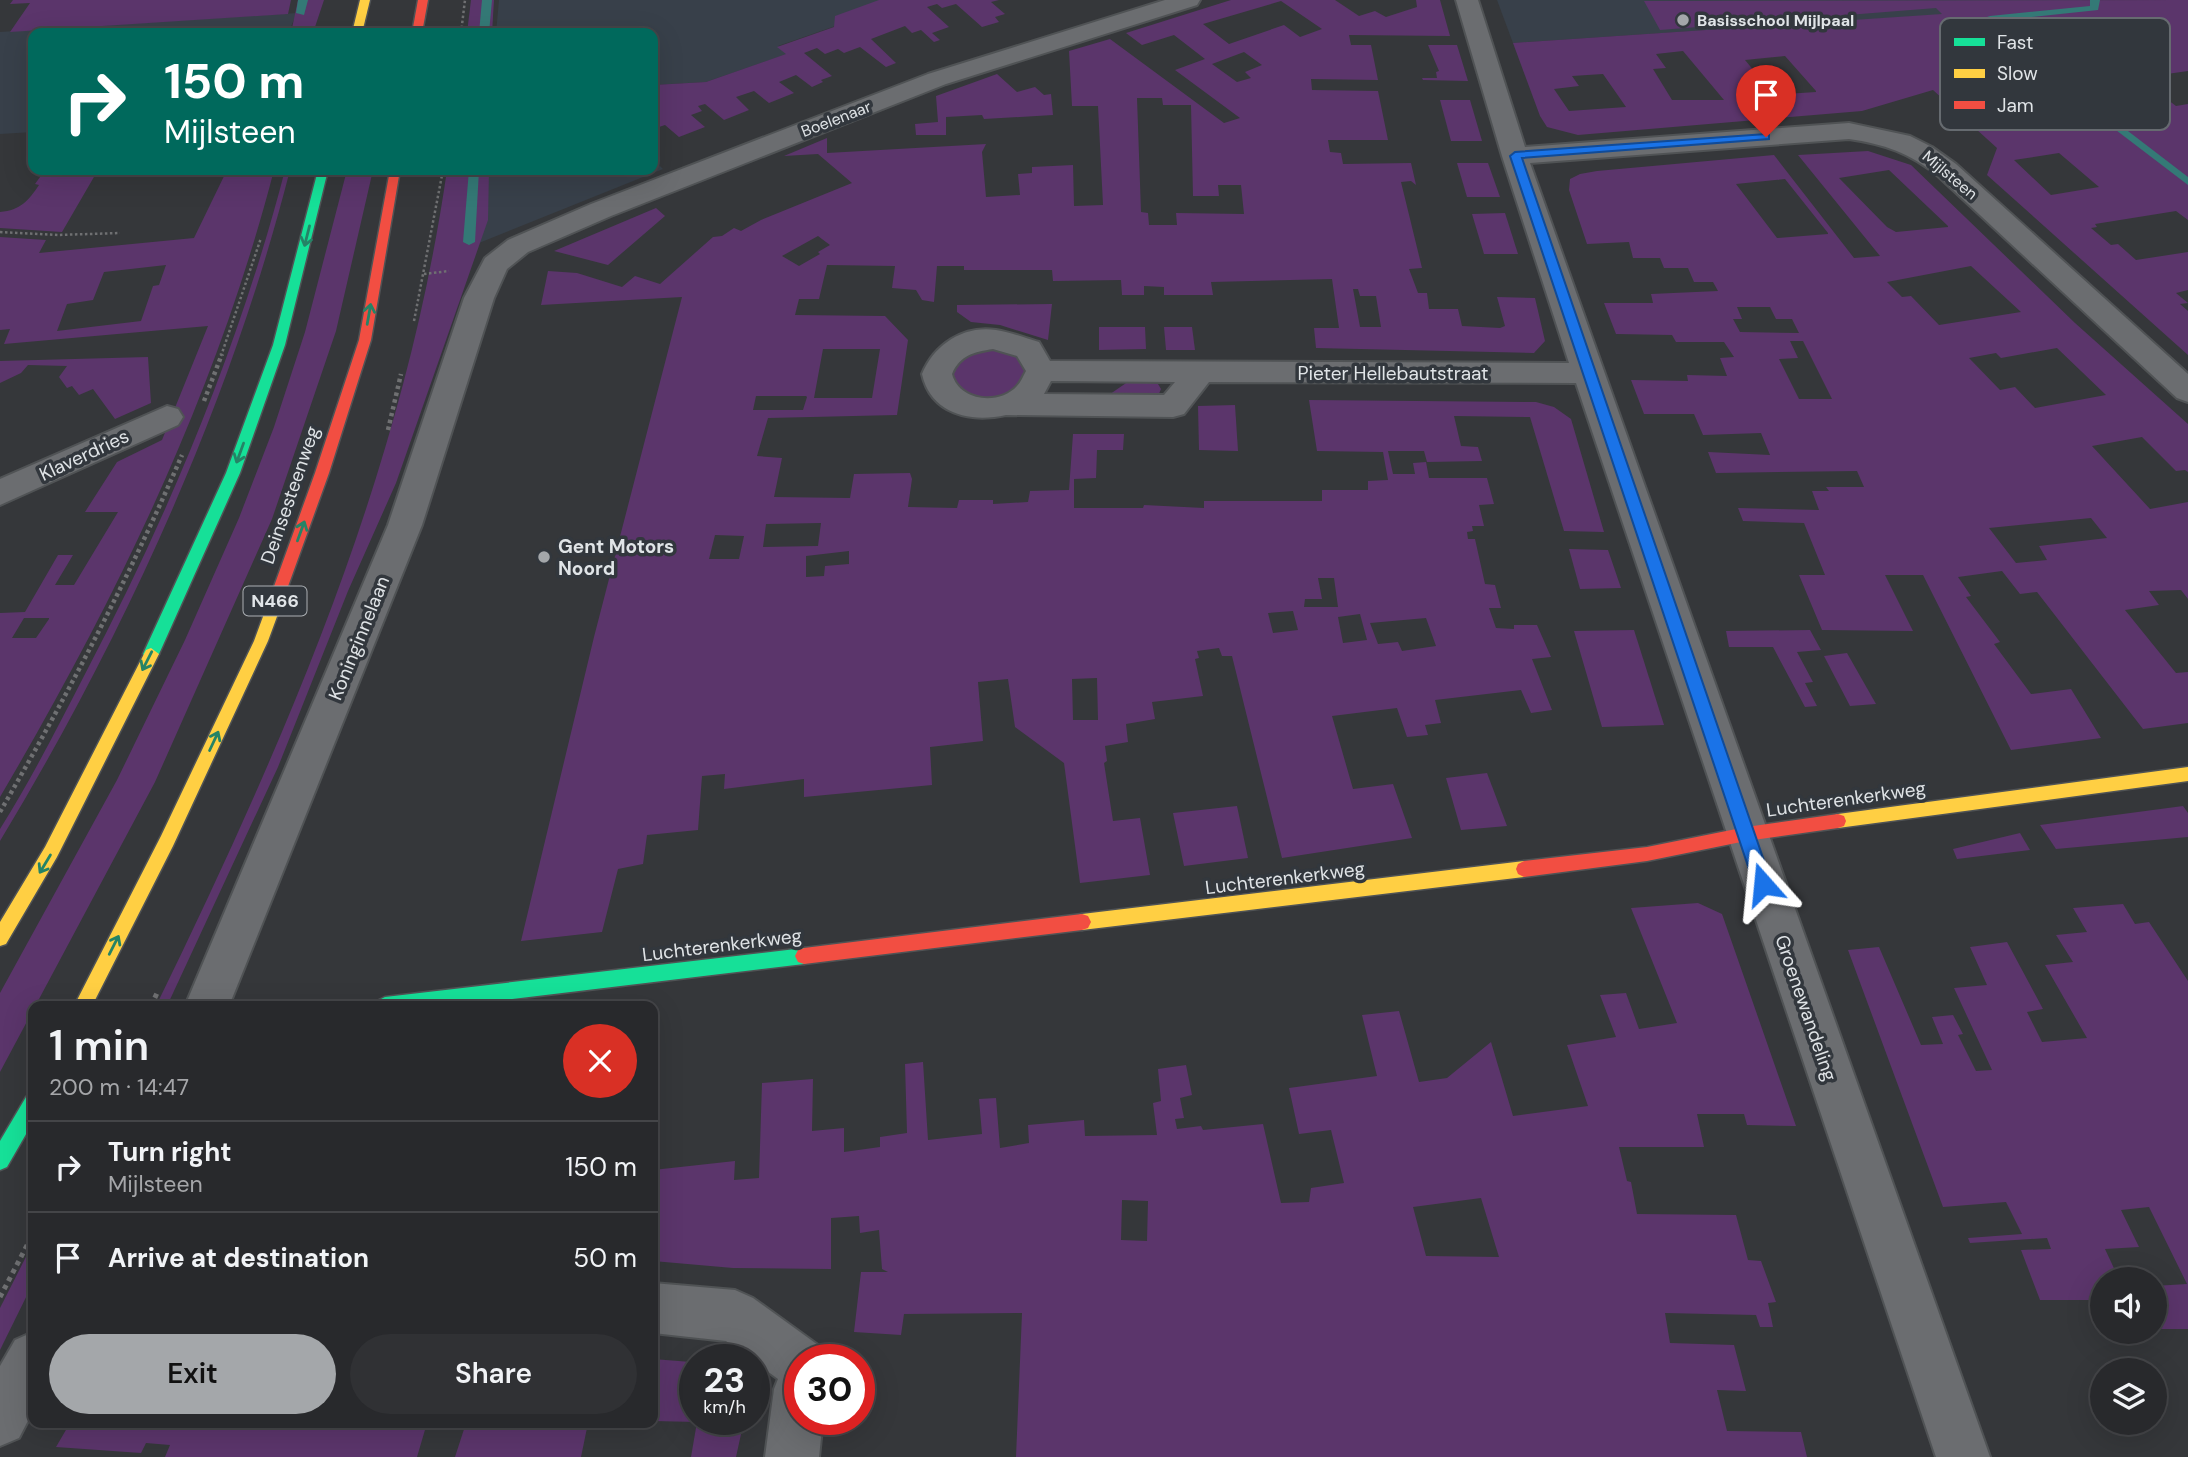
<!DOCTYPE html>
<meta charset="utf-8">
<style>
body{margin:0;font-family:"DM Sans",sans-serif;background:#303134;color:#f1f3f6;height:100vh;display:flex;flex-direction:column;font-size:26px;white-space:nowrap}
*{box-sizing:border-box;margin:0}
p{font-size:23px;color:#a5a6a9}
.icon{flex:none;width:38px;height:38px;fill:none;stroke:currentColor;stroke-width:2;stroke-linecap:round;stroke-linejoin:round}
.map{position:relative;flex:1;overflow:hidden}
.drawer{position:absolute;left:28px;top:1001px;width:630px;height:427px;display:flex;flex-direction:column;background:#28292c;border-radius:14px;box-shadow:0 7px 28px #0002,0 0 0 2px #444548}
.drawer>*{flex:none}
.hud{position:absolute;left:28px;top:28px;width:630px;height:147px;border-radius:14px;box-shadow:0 7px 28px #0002,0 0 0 2px #444548;background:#00695c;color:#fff;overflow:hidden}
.tools{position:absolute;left:2090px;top:1267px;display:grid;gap:14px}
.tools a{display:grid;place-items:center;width:77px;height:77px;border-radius:50%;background:#28292c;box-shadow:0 7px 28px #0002,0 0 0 2px #444548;font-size:35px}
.speed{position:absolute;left:679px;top:1344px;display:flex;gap:14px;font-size:35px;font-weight:700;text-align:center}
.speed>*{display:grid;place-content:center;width:91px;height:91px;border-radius:50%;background:#28292c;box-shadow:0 7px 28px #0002,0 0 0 2px #444548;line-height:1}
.speed small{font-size:18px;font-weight:400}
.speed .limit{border:10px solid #d22;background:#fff;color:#111}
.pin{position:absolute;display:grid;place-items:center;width:60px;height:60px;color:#fff;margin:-72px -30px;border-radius:50% 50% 50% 0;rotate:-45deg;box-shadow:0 0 7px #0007}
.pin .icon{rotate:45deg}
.me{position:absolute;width:77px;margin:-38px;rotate:342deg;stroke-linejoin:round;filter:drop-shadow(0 0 5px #0008)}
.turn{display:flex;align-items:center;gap:24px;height:147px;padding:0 21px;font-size:32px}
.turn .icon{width:91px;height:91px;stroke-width:2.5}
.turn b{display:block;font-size:49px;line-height:60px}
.round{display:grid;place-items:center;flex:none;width:74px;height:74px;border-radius:37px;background:#303134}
.overview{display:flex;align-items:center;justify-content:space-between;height:119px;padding:0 21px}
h1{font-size:42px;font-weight:600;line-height:52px}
.action{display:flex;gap:14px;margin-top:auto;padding:14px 21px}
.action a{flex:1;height:80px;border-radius:42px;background:#a4a7aa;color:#111;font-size:28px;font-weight:600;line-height:80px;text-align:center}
.action a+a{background:#303134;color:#f1f3f6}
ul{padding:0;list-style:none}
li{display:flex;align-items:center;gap:21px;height:91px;padding:0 21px;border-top:2px solid #444548}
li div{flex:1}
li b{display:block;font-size:26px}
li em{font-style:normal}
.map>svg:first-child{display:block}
</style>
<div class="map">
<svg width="2188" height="1457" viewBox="0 0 2188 1457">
<rect width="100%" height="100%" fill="#35373a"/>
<g fill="#38404a">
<path d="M499 0H910L778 46 787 54 706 82 653 85V33H496Z"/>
<path d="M1497 0H2081L2087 5 1513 43Z"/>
<path d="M297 13 288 33H33V132L0 134V32Z"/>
<path d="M653 159 663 169 479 243 485 170H653Z"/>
</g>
<g fill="#5b356b" fill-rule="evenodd">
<path d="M13 0H291L288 14 10 32 30 3 10 4Z"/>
<path d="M298 0H324L313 33H291Z"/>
<path d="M471 0H494L492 33H467Z"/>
<path d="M879 0H999L991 2 1005 14 995 17 999 22 982 27 956 4 942 8 937 4 927 7 949 27 932 33 940 40 934 42 921 30 912 33 905 26 871 39 896 63 886 67 860 47 844 53 838 49 825 54 817 48 804 53 832 76 821 80 823 82 812 87 796 75 779 82 794 93 769 103 754 91 736 97 749 110 724 120 705 104 698 106 702 111 691 115 705 127 679 137 665 125 653 129V85L706 82 786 54 777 47 834 27 835 16Z"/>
<path d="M1231 0H1335L1359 16 1375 11 1386 17 1417 7 1416 0H1440L1450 36 1349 35 1351 45H1371L1378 80 1311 79 1312 90 1378 91 1388 140H1328L1330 152 1341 153 1343 164 1411 163 1416 185 1411 181 1401 182 1422 268 1409 269 1418 293H1427L1429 309H1458L1462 326 1500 328 1505 326 1497 297 1535 298 1545 341 1534 353 1316 348 1314 328H1339L1332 279 1211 282 1213 295H1164V287L1144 286V295H1122L1121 280 1053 281 1052 270H964V266H937L934 302 922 300 916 290 892 288 895 266 827 265 819 299H799L795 315 885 316 908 340 897 415 768 418 757 456 782 458 774 497 850 498 854 474 910 473 912 479 908 507 957 508 959 500H993V504L1028 502 1030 491 1069 490 1073 434H1124L1123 450H1097L1096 478 1074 479V508H1143L1144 505 1204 508V501H1322V490H1368V481L1388 480 1383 452 1317 451 1309 400 1536 402 1554 407 1571 419 1604 532 1564 531 1530 417 1454 416 1461 446 1478 447 1482 461 1427 462 1424 451H1388L1393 474H1415L1413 463 1426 462 1429 478H1487L1494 504 1479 505 1484 526H1472L1473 531 1467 532 1468 539H1475L1485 584 1495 585 1501 608H1489L1496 628 1514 629V625H1537L1551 657 1532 659 1552 710 1531 713 1521 690 1435 700 1441 723 1425 725 1428 735 1407 737 1397 708 1332 716 1353 789 1393 784 1412 838 1282 858 1232 656H1222L1219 648 1197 651 1199 658 1195 659 1203 696 1152 702 1155 719 1126 724 1128 742 1105 746 1107 761 1104 763 1113 821 1140 818 1150 875 1080 883 1064 763 1015 727 1008 679 978 682 983 741 930 747 932 785 804 797V779L724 789 725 774 702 776 698 830 647 835 643 864 618 869 602 932 521 941 594 637 682 297 541 305 548 271 577 273 622 287 635 276 660 284 713 237 722 236 734 228 741 231 761 220 852 183 818 154 784 156 827 138V153L986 144 982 152 986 197 1020 195 1018 174 1032 173V167L1073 165 1074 206 1103 205 1098 106H1072L1069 51 1110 39 1224 123 1240 118 1175 70 1205 59 1174 35 1142 45 1126 33ZM1281 1 1322 29 1300 37 1284 25 1229 44 1203 24ZM1244 52 1262 65 1245 72 1251 78 1237 82 1212 64ZM1137 98H1162L1163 105H1191L1193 196H1219L1218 185H1241L1244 214 1176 213 1177 225H1149L1148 213 1141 212ZM818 236 830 245 818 252 820 254 799 266 782 256ZM1353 289H1358L1360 296H1376L1381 327H1360ZM823 349H880L872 398H814ZM756 396H806L807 397 803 410H753ZM821 523 818 546 763 547 766 524ZM715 535 744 536 739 559H709ZM849 551V564L825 566 824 576 806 577V556ZM1318 578H1334L1338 607H1304L1305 599H1322ZM1293 611 1298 630 1273 633 1268 613ZM1360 614 1367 640 1343 643 1338 617ZM1426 618 1436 646 1402 651 1398 642 1378 644 1370 623ZM1097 678 1098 720H1073L1072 679Z"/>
<path d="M2188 0V71L2139 78 2176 106 2188 104V220L2176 211 2095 224 2097 227 2091 228 2111 245 2118 244 2136 260 2188 252V290L2176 293 2188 303 2180 304 2188 311V355L1987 175 1997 148 1933 90 1862 111 1578 135 1547 127 1540 116 1513 43 1942 14 1936 8 1660 30 1644 1ZM1683 51 1724 100H1672L1653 69 1666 68 1656 54ZM1785 56 1816 91V92L1769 95 1751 73 1755 72 1745 60ZM1603 74 1626 107 1569 111 1554 89 1579 86 1572 76ZM2009 75 2063 120 2036 124 2023 113 2003 116 1963 81ZM2059 153 2099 187 2051 195 2014 160Z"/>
<path d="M1428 45H1457L1468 81 1423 80 1422 78H1437L1436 72 1439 71Z"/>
<path d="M997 74 1017 92 1035 87 1044 95 1051 94 1053 115 984 119 982 115 946 117V135H916L915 124 938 122 936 96Z"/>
<path d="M1440 100H1470L1482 141H1451Z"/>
<path d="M1868 151 1911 165 2075 323 2188 424V472L2185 470 2176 471 2142 437 2092 446 2150 509 2188 502V599L2181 590 2149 591 2159 605 2125 610 2176 673 2188 672V723L2143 729 2037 592 2020 594 2002 571 1958 577 1971 596 1966 597 2000 642 1994 644 2031 694 2071 689 2101 738 2011 750 1923 575H1885L1913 631 1822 630 1799 575H1825L1804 523 1743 521 1738 508 1819 510 1812 491H1829L1826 487H1864L1857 471 1716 473 1708 452 1770 455 1761 433 1703 435 1694 414H1644L1631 380 1688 381 1687 375 1727 376 1720 358 1734 357 1724 342H1676L1672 335 1616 334 1604 303H1653L1651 294 1718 291 1713 282H1694L1688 268H1664L1660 258H1633L1629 242 1587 244 1569 190 1570 179 1580 174 1597 171 1774 155 1854 258 1880 256 1798 155ZM1889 170 1948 226V227L1896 232 1887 227 1839 178ZM1785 179 1828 233V234L1777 238 1736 184ZM1971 266 2021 312 1939 325 1911 296 1902 297 1887 282ZM1737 307H1770L1776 319H1792L1799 333 1740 332 1733 319H1742ZM1790 341H1803L1832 399H1799L1779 359 1798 358ZM2057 348 2106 395 2035 408 2015 387 2000 390 1969 358 1996 353 2001 358ZM2091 518 2107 538 2039 546 2047 560 2016 563 1989 528Z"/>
<path d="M1457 163H1488L1500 197H1467Z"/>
<path d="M45 170H98L62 232 0 228V212C21 210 28 201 39 185L35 184Z"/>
<path d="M227 170H274C216 394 117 598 0 797V613L25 612 58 555H73L55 585H74L118 512H85L117 462 162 440 208 326 4 344 10 329 0 330V237L46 240 39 253 194 238ZM166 265 159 285 153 286 141 321 57 331 67 304 93 300 104 272ZM24 618H49V619L36 638H12Z"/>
<path d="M285 170H290C230 405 125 634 0 841V829C31 780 57 728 84 676 169 514 239 347 285 170Z"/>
<path d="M347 170H373L336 331 272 519 155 782 0 1072V993L117 780 185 640 239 518 274 427 305 332Z"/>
<path d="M447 170H489L488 220 396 483 348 591 278 767 167 1006H156C287 737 404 469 447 170Z"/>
<path d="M656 208 665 216 608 265 554 251Z"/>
<path d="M1505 213 1518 254H1484L1472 214Z"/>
<path d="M1052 304 1048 340 1000 325 971 322 957 312V305Z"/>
<path d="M1099 327H1145L1146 349 1099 350Z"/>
<path d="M1164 327H1192L1195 350H1166Z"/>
<path d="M975 347 1004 349 1025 362 1024 383 1002 399 968 398 948 381 952 362Z"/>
<path d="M148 357 151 403 115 419 93 389 79 395 72 386 67 388 59 377 67 366 28 365 21 373 0 383V361Z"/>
<path d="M1129 381 1158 384 1161 389 1158 396 1103 399Z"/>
<path d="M1235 405 1238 451 1199 450 1198 406Z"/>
<path d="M1569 549 1608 550 1621 588 1580 589Z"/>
<path d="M1634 630 1664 725 1602 727 1574 631Z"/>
<path d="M1810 630 1821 650 1797 652 1813 682 1805 683 1817 706 1805 707 1773 647H1729L1726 631Z"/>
<path d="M1847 653 1876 704 1850 706 1824 656Z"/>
<path d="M1487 773 1507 826 1461 830 1446 778Z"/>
<path d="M1237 806 1248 858 1184 866 1173 813Z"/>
<path d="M2183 806 2188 813V837L2056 849 2040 825Z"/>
<path d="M2020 833 2030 850 1957 859 1953 849Z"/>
<path d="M1698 903 1722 914 1796 1126 1747 1125 1744 1114H1697L1704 1147H1619L1627 1181 1631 1182 1637 1214 1736 1215 1748 1260 1761 1261 1776 1302 1768 1303 1773 1327H1760L1756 1315 1665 1313 1670 1343 1734 1345 1746 1391 1717 1390 1727 1431 1801 1432 1807 1457H1016L1022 1313 904 1314 901 1335 854 1332 861 1272H888L882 1269 879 1230 860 1233 859 1216 831 1218V1269L733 1268 653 1261V1170L735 1161 734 1180 759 1178 762 1083 813 1079 812 1131 844 1128V1152L880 1147V1137L907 1133 905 1064 923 1062 928 1140 982 1134 979 1099 996 1098 1000 1148 1029 1143 1028 1125 1084 1120 1085 1136 1157 1135 1153 1103 1161 1101 1158 1069 1186 1065 1192 1095 1180 1098 1184 1118 1175 1119 1177 1129 1201 1126 1203 1130 1263 1124 1281 1203 1309 1202 1311 1188 1344 1183 1331 1130 1299 1134 1289 1088 1377 1076 1362 1015 1399 1011 1419 1082 1447 1078 1491 1042 1513 1116 1588 1106 1567 1045 1616 1037 1600 995 1626 993 1639 1029 1677 1023 1631 908ZM1481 1198 1499 1257 1426 1256 1413 1207ZM1122 1200 1148 1201 1147 1241 1121 1240Z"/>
<path d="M2123 904 2135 924 2149 922 2188 981V1329H2160L2154 1318V1286L2187 1284 2149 1207 2121 1210 2139 1247 2105 1249 2119 1279H2102V1300H2040L2021 1250 2051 1249 2047 1238 1970 1243 1968 1238 2022 1234 2006 1202 1943 1207 1848 950 1879 947 1921 1045 1943 1044 1932 1017 1953 1015 1963 1034 1958 1035 1976 1071 1992 1070 1954 988 1987 985 1970 947 2007 942 2043 1009 2027 1012 2042 1042 2087 1038 2045 965 2073 962 2056 935 2087 932 2073 908Z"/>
<path d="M33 1243V1283L0 1350V1308Z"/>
<path d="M653 1359 691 1362 695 1367V1419H739L743 1425 736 1457H691L697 1422 653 1421Z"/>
<path d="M70 1423H427L417 1457H165L170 1445 146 1443 141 1453 56 1447Z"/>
<path d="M466 1423H588L581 1457H455Z"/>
</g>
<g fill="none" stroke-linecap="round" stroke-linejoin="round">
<g fill="#347976" fill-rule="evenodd">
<path d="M298 0H308L304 15 296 13Z"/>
<path d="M482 0H492L489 33H479Z"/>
<path d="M2090 0H2100L2098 10 1994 21 1991 26 2188 177V185L1981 27 1987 17 1990 16 2090 6Z"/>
<path d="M469 170H479L475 242 469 245 463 242Z"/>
</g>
<g stroke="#505355" stroke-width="4">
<g id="street">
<path d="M1165 0H1200L1197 5 946 84 611 216 528 252 507 269 494 298 422 525 229 1006H185L388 525 464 298 485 258 508 240 591 204 928 74Z"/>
<path d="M1456 0H1478L1525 147 1849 123 1910 136 1932 147 1956 164 2188 374V402L2177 398 1938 176C1910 153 1884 144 1849 139L1530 163 1990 1457H1936L1576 383 1209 382 1184 414 1173 417 1006 415C970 423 931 414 922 374 934 345 963 325 996 330 1010 332 1025 338 1039 342L1050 361 1569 363 1502 156ZM993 349 1017 356 1026 371C1023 376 1021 382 1017 386 999 406 959 401 952 374 960 355 974 352 993 349ZM1051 381 1175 382 1164 395 1044 394Z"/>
<path d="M167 406 178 409 183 417 178 425 0 505V479Z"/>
<path d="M653 1283 735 1290 753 1298 818 1345 825 1360H800V1419H823L819 1457H765L774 1389 778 1379 726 1341 653 1333Z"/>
<path d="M33 1332V1411L19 1438 0 1446V1366L15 1340Z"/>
</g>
</g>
<g stroke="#505355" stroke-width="3">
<g id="fast">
<path d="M318 170H328L285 345 240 473 159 654 151 660 146 658 143 654 226 473 273 345Z"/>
<path d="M804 948 810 950 813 956 810 962 804 964 455 1006H376L379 1000 385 997Z"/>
<path d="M33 1094V1122L7 1167 0 1170V1141L26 1097Z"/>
</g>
</g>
<g stroke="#505355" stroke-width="3">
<g id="slow">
<path d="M360 0H370L362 33H352Z"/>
<path d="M275 597 282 603 268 641 173 846 92 1006H74L161 836 254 641 268 603Z"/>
<path d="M151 648 159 654 57 857 6 944 0 946V922L45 847 146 650Z"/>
<path d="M2188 767V781L1838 828 1832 826 1830 821 1832 816 1838 814Z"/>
<path d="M1524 861 1530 864 1532 869 1530 874 1524 877 1082 930 1076 928 1073 922 1076 916 1082 914Z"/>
</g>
</g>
<g stroke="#505355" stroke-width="3">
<g id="jam">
<path d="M418 0H428L422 33H412Z"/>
<path d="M390 170H400L371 340 329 473 282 603 275 609 268 603 315 473 359 340Z"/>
<path d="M1838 814 1844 816 1846 821 1844 826 1838 828 1746 841 1647 861 1524 877 1518 874 1516 869 1518 864 1524 861 1647 847 1746 827Z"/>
<path d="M1082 914 1088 916 1091 922 1088 928 1082 930 804 964 798 962 795 956 798 950 804 948Z"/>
</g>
</g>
<g stroke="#6f7072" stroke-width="2.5" stroke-dasharray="2.5 2.5" stroke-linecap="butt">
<path d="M461 33 465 0"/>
<path d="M0 232 58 235 120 233"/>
<path d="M424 274 449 271"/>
<path d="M414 321 443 170"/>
<path d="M221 356 261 238"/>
</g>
<g stroke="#6f7072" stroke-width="4.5" stroke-dasharray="3.5 3.5" stroke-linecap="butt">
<path d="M204 401 222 354"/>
<path d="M388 430 401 374"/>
<path d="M0 812C67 696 129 578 182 455"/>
</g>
<g stroke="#6f7072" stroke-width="5" stroke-dasharray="4.5 4.5" stroke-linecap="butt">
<path d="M151 1006 158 991"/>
<path d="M0 1297 33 1234"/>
</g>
<use href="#street" fill="#6b6d70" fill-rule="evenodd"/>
<use href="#fast" fill="#16e098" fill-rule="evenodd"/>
<use href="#slow" fill="#ffcf43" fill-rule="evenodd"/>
<use href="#jam" fill="#f24e42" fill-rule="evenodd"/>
</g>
<defs><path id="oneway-shaft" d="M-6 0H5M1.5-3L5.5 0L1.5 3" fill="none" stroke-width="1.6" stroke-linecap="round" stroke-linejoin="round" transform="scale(1.75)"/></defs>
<g stroke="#258366">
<use href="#oneway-shaft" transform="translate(307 236) rotate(104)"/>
<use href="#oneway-shaft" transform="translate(369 314) rotate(-80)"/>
<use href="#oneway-shaft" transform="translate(240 453) rotate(110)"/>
<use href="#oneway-shaft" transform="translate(301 531) rotate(-70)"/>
<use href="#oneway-shaft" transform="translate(147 661) rotate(117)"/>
<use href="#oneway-shaft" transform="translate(214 741) rotate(-65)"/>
<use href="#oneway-shaft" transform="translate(45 864) rotate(121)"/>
<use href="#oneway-shaft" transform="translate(114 945) rotate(-63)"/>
</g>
<path fill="#1a73e8" stroke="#114b97" stroke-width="2" d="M1766 134 1769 135V139L1522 158 1772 884 1769 890 1763 892 1757 890 1754 884 1510 156 1515 152Z"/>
<g fill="#a4a7aa" stroke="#32373d" stroke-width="2.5">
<circle cx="1683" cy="20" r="7"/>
<circle cx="544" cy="557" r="7"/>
</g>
<g text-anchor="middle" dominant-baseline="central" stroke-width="7" stroke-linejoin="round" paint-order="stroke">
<g font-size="16" font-weight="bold" fill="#e0e4e7" stroke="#32373d" text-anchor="start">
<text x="1697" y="20">Basisschool Mijlpaal</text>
</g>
<g font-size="16" fill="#e0e4e7" stroke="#32373d">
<text transform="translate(836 119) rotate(-21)">Boelenaar</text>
<text transform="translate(1950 175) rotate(40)">Mijlsteen</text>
</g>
<rect fill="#32373d" stroke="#acb0b4" stroke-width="2" x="243.5" y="586.5" width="63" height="29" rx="5"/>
<g font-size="18" font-weight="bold" fill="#e0e4e7">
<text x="275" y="601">N466</text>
</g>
<g font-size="19" fill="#e0e4e7" stroke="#32373d">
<text x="1393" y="373">Pieter Hellebautstraat</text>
<text transform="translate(84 455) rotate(-25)">Klaverdries</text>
<text transform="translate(290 495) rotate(-71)">Deinsesteenweg</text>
<text transform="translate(359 638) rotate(-68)">Koninginnelaan</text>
<text transform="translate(1846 799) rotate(-8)">Luchterenkerkweg</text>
<text transform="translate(1285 878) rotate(-7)">Luchterenkerkweg</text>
<text transform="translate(722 945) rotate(-7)">Luchterenkerkweg</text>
<text transform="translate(1806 1008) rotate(71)">Groenewandeling</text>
</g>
<g font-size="19" font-weight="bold" fill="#e0e4e7" stroke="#32373d" text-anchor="start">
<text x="558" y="546">Gent Motors<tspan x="558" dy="22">Noord</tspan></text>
</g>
</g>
<rect x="1940" y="18" width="230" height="112" rx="10" fill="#32373d" stroke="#666b70" stroke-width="2"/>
<rect x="1954" y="38" width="31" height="8" fill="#16e098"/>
<rect x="1954" y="69" width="31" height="9" fill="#ffcf43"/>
<rect x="1954" y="101" width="31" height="8" fill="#f24e42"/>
<g font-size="19" fill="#e0e4e7">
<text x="1997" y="49">Fast</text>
<text x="1997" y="80">Slow</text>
<text x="1997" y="112">Jam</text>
</g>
</svg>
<div class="tools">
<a><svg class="icon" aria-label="sound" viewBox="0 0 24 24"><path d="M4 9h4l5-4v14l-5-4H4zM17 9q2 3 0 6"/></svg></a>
<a><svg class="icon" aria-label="layers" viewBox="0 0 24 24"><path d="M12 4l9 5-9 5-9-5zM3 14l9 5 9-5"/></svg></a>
</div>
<div class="speed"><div>23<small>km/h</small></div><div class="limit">30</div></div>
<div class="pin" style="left:1766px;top:137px;background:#d93025"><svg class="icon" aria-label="arrive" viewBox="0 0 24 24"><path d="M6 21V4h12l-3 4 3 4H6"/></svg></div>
<svg class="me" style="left:1763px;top:884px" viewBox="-20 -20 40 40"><path d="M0-17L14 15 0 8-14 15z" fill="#1a73e8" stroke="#fff" stroke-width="4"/></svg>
<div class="hud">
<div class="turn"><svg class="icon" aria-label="right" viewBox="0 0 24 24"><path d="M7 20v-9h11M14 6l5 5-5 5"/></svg><div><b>150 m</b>Mijlsteen</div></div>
</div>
<section class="drawer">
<div class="overview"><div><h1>1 min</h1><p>200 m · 14:47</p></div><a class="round" style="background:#d93025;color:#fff"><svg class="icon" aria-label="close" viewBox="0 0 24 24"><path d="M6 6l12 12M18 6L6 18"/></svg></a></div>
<ul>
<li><svg class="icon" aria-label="right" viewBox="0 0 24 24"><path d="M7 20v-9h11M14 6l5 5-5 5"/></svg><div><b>Turn right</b><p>Mijlsteen</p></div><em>150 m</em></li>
<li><svg class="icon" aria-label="arrive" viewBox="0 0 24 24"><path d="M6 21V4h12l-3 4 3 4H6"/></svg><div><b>Arrive at destination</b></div><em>50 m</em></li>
</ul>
<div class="action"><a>Exit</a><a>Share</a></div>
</section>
</div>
